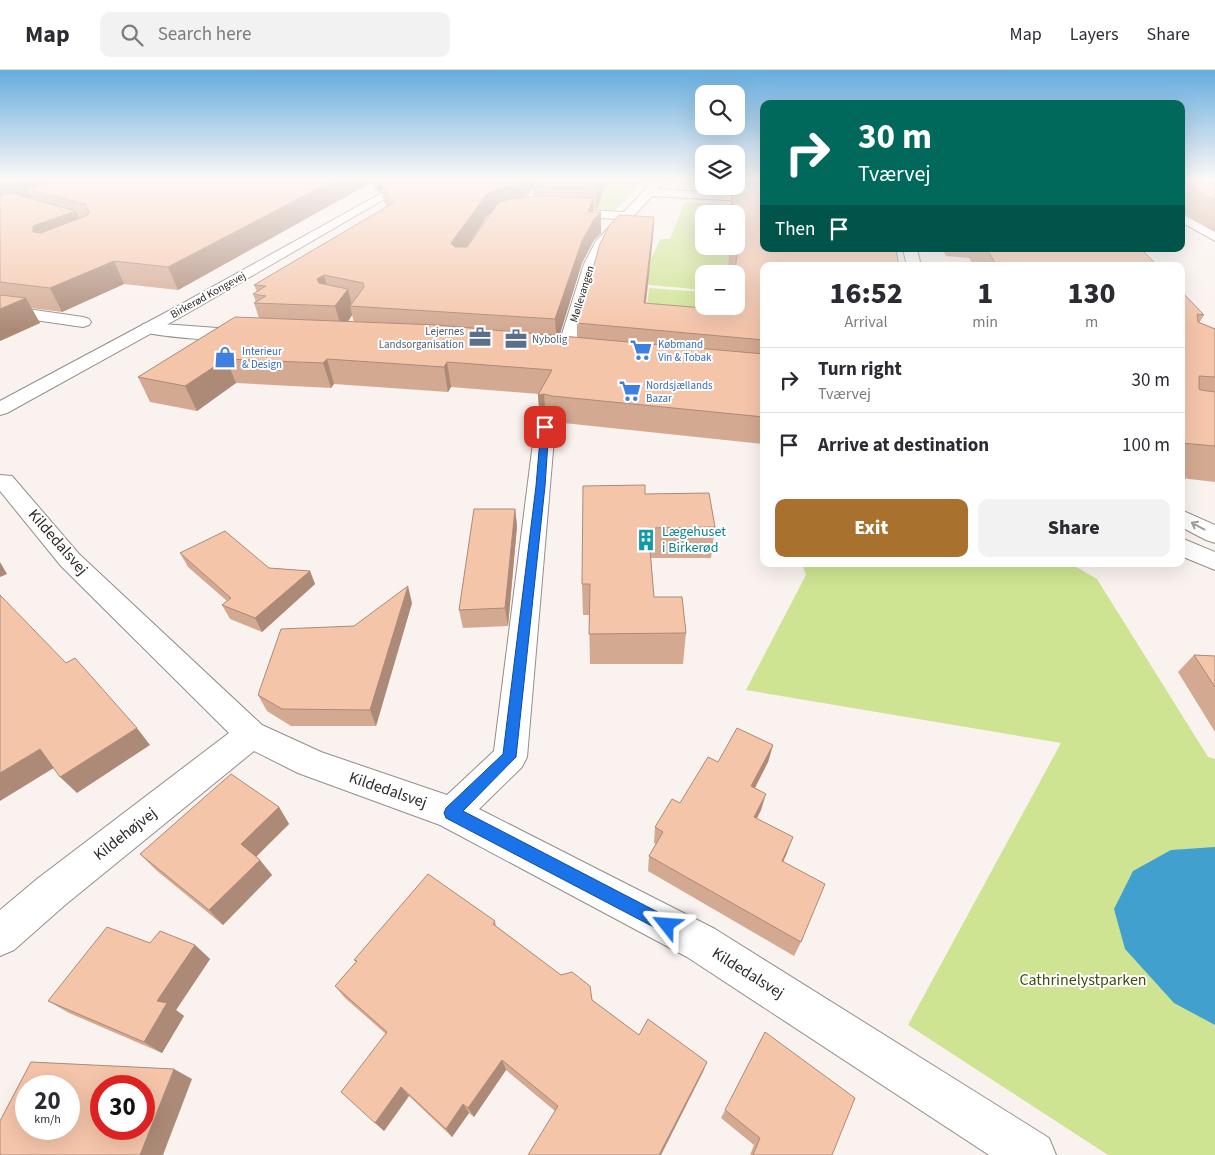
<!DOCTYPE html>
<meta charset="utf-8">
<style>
body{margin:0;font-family:"Source Sans 3",sans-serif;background:#f2f2f3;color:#2b2b33;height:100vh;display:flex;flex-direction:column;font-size:19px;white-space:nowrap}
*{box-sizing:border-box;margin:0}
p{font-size:16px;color:#7c7c81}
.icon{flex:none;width:28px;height:28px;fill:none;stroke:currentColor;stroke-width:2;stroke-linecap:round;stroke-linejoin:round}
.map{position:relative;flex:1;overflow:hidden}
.sheet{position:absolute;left:760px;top:192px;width:425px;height:305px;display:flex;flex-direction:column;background:#fff;border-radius:10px;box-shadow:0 5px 20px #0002}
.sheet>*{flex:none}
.banner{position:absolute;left:760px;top:30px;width:425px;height:152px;border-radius:10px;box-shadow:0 5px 20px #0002;background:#00695c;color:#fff;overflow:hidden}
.controls{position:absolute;left:695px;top:15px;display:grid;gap:10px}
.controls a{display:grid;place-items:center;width:50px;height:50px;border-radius:10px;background:#fff;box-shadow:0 5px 20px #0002;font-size:25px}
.speed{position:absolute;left:15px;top:1005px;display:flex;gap:10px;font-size:25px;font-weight:700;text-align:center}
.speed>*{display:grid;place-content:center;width:65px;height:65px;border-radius:50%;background:#fff;box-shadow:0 5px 20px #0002;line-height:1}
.speed small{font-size:12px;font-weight:400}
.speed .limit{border:8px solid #d22;background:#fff;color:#111}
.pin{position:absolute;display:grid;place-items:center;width:42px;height:42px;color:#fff;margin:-21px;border-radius:10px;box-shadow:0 2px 8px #0006}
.me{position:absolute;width:55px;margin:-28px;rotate:298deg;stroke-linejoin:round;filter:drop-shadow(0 0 4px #0008)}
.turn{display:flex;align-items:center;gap:18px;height:105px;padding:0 15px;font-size:22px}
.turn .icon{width:65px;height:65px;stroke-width:2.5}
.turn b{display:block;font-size:35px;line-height:42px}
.then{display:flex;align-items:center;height:48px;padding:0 15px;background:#0003;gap:10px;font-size:19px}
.eta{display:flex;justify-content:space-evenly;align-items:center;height:85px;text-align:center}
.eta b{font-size:30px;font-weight:800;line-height:35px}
.action{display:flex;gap:10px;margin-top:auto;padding:10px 15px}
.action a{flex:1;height:58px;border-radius:10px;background:#a8712d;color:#fff;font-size:20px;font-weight:800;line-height:58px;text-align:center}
.action a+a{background:#f2f2f3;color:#2b2b33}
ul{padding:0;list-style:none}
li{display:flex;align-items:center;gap:15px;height:65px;padding:0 15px;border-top:1px solid #e1e1e2}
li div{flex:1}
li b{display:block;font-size:19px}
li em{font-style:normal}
header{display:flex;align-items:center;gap:30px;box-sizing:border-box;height:70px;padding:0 25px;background:#fff;border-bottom:1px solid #e1e1e2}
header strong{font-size:24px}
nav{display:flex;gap:28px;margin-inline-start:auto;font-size:18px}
.search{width:350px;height:45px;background:#f2f2f3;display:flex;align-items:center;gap:12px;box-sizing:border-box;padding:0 18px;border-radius:10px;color:#7c7c81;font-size:19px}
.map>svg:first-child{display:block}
</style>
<header>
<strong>Map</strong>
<div class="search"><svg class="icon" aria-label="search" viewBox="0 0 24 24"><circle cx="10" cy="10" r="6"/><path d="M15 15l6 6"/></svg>Search here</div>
<nav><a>Map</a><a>Layers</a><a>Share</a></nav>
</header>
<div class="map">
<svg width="1215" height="1085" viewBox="0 0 1215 1085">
<rect width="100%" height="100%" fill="#faf2ee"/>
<g fill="#cee492" fill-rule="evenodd">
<path d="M601 109H646L614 141 603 143 570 141Z"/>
<path d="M685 132 764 136 736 204H704V220L640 214 660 169H670ZM704 144H736V176H704Z"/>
<path d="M649 218 704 222V236H736L750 260 645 252Z"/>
<path d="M802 494H1071L1097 509 1208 687 1215 689V1085H1108L908 955 1061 673 746 620 806 505Z"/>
</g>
<path fill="#42a0ce" d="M1215 777V955L1174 933 1125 879 1114 839 1133 801 1171 780Z"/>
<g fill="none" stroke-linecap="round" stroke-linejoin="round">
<g stroke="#948e8a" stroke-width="2">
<g id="street">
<path d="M543 109H553L530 137 624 142 655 109H666L658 119 764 126V132L652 126 607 175 598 194 574 283 571 287 565 288 559 287 556 283 584 194 596 171 617 149 517 143 515 140 517 137Z"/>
<path d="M1181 143 1215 162V171L1181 152Z"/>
<path d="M903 179H917L921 196H907Z"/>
<path d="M0 235 83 247 89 249 91 252 89 255 83 257 0 245Z"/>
<path d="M149 253 245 260 251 261 253 265 251 269C231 273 164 267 143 262L141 258 143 254Z"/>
<path d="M545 351 552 353 555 357 527 687 522 697 479 739 715 859 1049 1068 1056 1085H989L687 887 440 755 298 703 254 681 65 835 14 880 0 886V840L37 809 229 663 61 496 0 421V405L12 406 79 484 262 655 321 682 447 725 494 681 535 357 538 353Z"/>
<path d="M1181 440 1215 455V473L1206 470 1181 457Z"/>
<path d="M1181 468 1215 482V500L1181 486Z"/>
</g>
</g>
<g stroke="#948e8a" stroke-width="2">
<path id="secondary" d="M407 109H419L188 243 7 343 0 345V331L176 237Z"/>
</g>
<use href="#street" fill="#fff" fill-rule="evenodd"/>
<use href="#secondary" fill="#fff" fill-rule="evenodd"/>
</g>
<g fill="#d3a992" fill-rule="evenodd">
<path d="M0 108H607L597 139 593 138V142L601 163 594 170 582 193 559 266 577 267V253L654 147 653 167 646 234 728 240 735 196H728L730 176H736V144H730L732 116H736V108H764L763 374 554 352 546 349 540 350 538 325 539 324 451 317 448 322 334 314 331 318 236 313 197 341 150 332 138 307 259 248 254 233 256 232 253 224 257 222 254 215 387 137 384 132 382 121 378 123 372 112 178 220 124 214 62 242 31 238 40 253 0 271ZM533 118V126L524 127ZM490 144 469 173 488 145ZM352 245 354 252H348Z"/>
<path d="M1181 108H1215V161L1181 141Z"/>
<path d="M942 179H1141L1158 196H974L969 188 946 186Z"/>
<path d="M1181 221 1204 245 1199 253 1215 259V412L1181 408Z"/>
<path d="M645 424 715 457 711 488H651L654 527 686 563 683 594H590L589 545H583L582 514Z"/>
<path d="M515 439 517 456 508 556 463 558 459 540Z"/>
<path d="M180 483 269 498 310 501 315 514 262 562 230 549 222 535 227 531 188 497Z"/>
<path d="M412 533 376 656H291L267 641 258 625 354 556Z"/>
<path d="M1194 585 1215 586V662L1178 602Z"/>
<path d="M773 675 768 692 755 718 761 740 756 749 787 783 783 792 801 872 794 886 648 801 649 786 656 774 654 773 655 757 680 733 718 692Z"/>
<path d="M279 737 289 754 256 786 272 805 223 855 156 800 140 784Z"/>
<path d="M495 851 496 856 592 930 639 965 703 1002 555 1041 506 1000 474 1047 469 1043 452 1067 409 1026 384 1061 386 964 345 928 335 916 356 892 354 890Z"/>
<path d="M150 873 195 875 210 889 176 940 184 946 162 983 69 943 48 931Z"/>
<path d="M765 962 832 1085H750L754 1075 721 1048Z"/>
</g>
<g fill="#ac8a77">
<path d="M31 108H115L27 119 32 130 0 139V116Z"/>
<path d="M338 108H371L372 112 178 220 168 197Z"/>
<path d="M376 108H404L380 112 382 121 378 123Z"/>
<path d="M522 108H542L533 116V118L516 135 497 140 488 145 454 195 451 173 486 125 495 120Z"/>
<path d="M600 108H607L597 139 596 119Z"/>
<path d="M593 128V149H594L601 142V163L594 170 582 193 557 274 555 249 582 171 588 142Z"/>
<path d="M76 141 86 162 44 178 33 162V156Z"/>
<path d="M654 147 653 167 643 256 644 233Z"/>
<path d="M114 191 124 214 62 242 50 218Z"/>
<path d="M324 205 330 228 323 232 317 209Z"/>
<path d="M348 219 352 236H350L352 245 342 260 335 236Z"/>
<path d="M26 228 40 253 0 271V239Z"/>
<path d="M226 289 236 313 197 341 185 316Z"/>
<path d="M327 289 334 314 331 318 323 293Z"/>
<path d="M447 292 451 317 448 322 444 297Z"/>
<path d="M544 324 546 349 540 350 538 325Z"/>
<path d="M515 439 517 456 508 556 505 538Z"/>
<path d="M0 492 7 504 0 507Z"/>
<path d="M310 501 315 514 262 562 255 548Z"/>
<path d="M408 516 412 533 376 656 370 640Z"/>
<path d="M137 658 150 675 77 723 60 707Z"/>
<path d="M773 675 768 692 747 733 751 716Z"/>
<path d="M40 679 57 696 0 731V703Z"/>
<path d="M766 724 761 740 749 764 754 747Z"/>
<path d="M279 737 289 754 253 790 241 774Z"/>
<path d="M793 767 787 783 776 807 782 791Z"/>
<path d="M260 790 272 805 223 855 209 840Z"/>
<path d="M195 875 210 889 176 940 184 946 162 983 144 972 157 931Z"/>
<path d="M502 990 506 1000 474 1047 468 1038Z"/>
<path d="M707 992 703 1002 661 1085H659Z"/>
<path d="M174 999 192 1009 163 1085H140Z"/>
<path d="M401 1017 409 1026 384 1061 375 1053Z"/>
<path d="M463 1034 469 1043 452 1067 446 1059Z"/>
</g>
<g fill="#f5c5aa" stroke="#ac8a77" fill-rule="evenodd">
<path d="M0 108H31L0 116Z"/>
<path d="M71 108H338L168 197 114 191 50 218 0 212V126L11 123 76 141 33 156V162L41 163 88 145 89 142 85 134 27 119Z"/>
<path d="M387 108H522L514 116 495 120 486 125 451 173 455 177H467L498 133 509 129 538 126 593 128 588 142H601L594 149 582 171 555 249 350 236 364 217 363 213 324 205 317 209 319 213 348 219 335 236 254 233 266 226 253 224 266 216 254 215 393 133 380 112Z"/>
<path d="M539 108H600L596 119 533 116Z"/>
<path d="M1181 108H1215V130L1181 112Z"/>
<path d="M736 114 764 115V179H896L899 196H764V270L577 253 600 174 609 156 619 145 654 147 644 233 728 240 729 236H736V204H734L739 175H736V144H731L733 116H736Z"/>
<path d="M987 179H1141L1158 196H997Z"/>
<path d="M1181 221 1204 245 1197 244 1198 252 1215 259V307L1199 306V319L1201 320 1215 322V376L1181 373Z"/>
<path d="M0 225 26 228 0 239Z"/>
<path d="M235 247 437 255 764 284V347L552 326 544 324 538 325 552 300 447 292 444 297 327 289 323 293 226 289 185 316 138 307Z"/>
<path d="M645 415V424L709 423 715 457 648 458 654 527H682L686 563 589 564 590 514H582L583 416Z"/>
<path d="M474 439H515L505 538 459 540Z"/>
<path d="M225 461 269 498 310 501 255 548 222 535 231 528 180 483Z"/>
<path d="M408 516 370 640 282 639 258 625 281 559 354 556Z"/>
<path d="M0 525 66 593 75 588 137 658 60 707 40 679 0 703Z"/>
<path d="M1194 585 1215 586V617Z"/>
<path d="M737 658 773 675 751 716 766 724 754 747 793 767 782 791 825 814 801 872 649 786 663 762 655 757 672 729 680 733 708 687 718 692Z"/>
<path d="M231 704 279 737 241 774 260 790 209 840 140 784Z"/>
<path d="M428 804 495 851 493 854 561 905 572 902 590 916 592 930 639 965 648 949 707 992 659 1085H528L558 1036 502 990 468 1038 463 1034 446 1059 401 1017 375 1053 341 1022 387 962 335 916 357 891 354 890Z"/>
<path d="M107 857 150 873 160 861 195 875 157 931 167 933 144 972 48 931Z"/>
<path d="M765 962 855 1028 832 1085H753L760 1068 725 1040Z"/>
<path d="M31 992 174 999 140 1085H0V1051ZM26 1016H69V1059H26ZM101 1016H144V1059H101Z"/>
</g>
<defs><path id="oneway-shaft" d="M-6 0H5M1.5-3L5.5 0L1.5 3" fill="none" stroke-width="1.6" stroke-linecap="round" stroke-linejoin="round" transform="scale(1.25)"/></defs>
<use stroke="#a09f9e" href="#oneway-shaft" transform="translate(1198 456) rotate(-152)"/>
<linearGradient id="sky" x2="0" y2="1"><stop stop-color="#65acde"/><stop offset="0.42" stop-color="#fdf9f7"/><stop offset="1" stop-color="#fdf9f7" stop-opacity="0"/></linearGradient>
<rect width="1215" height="260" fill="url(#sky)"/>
<path fill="#1a73e8" stroke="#114b97" d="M545 354 549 357 545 416 516 687 463 741 673 850 676 855 673 861 667 864 446 748 444 743 446 738 503 684 536 416 541 357Z"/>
<defs>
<g id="office-bare" transform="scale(1.725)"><path d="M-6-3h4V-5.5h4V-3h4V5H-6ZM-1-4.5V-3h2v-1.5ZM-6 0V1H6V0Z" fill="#5c6f8a" stroke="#fff" stroke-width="2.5" paint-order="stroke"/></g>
<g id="supermarket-bare" transform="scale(1.725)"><path d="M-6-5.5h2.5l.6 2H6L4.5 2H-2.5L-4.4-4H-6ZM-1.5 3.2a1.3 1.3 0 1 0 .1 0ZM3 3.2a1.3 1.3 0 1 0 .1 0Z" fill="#3f7fe0" stroke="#fff" stroke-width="2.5" paint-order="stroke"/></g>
<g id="shop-bare" transform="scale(1.725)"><path d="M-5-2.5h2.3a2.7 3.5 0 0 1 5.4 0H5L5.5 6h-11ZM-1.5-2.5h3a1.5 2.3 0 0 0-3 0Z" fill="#3f7fe0" stroke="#fff" stroke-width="2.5" paint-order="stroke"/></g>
<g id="building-bare" transform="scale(1.725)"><path d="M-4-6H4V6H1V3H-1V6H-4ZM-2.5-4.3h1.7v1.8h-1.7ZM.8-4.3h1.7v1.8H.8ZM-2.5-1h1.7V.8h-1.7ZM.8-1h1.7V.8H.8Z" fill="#0f9aa8" stroke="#fff" stroke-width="2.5" paint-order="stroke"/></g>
</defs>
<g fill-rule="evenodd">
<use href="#office-bare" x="480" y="267"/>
<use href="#office-bare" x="516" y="269"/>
<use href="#supermarket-bare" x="641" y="280"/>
<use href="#shop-bare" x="225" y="287"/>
<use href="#supermarket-bare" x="630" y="321"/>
<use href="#building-bare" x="646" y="470"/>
</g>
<g text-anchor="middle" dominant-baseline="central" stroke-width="4" stroke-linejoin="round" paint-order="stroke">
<g font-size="11" fill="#2d2a28" stroke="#fff">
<text transform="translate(582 224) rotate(-73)">Møllevangen</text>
<text transform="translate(208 225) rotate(-29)">Birkerød Kongevej</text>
</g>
<g font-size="11" fill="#4e5e75" stroke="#fff" text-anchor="end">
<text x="464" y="261">Lejernes<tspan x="464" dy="13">Landsorganisation</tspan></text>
<text x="532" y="269" text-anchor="start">Nybolig</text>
</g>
<g font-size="11" fill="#366cbe" stroke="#fff" text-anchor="start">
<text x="658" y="274">Købmand<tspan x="658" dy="13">Vin &amp; Tobak</tspan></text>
<text x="242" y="281">Interieur<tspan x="242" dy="13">&amp; Design</tspan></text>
<text x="646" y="315">Nordsjællands<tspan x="646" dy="13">Bazar</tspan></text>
</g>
<g font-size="14" fill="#0d838f" stroke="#fff" text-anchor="start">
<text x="662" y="462">Lægehuset<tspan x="662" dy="16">i Birkerød</tspan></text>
</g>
<g font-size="16" fill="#2d2a28" stroke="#fff">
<text transform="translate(58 472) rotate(49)">Kildedalsvej</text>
<text transform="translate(388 720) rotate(19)">Kildedalsvej</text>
<text transform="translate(125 764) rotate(-38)">Kildehøjvej</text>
<text transform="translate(748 903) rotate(32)">Kildedalsvej</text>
</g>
<g font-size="16" fill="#3f4c0e" stroke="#fff">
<text x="1083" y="910">Cathrinelystparken</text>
</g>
</g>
</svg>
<div class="controls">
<a><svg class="icon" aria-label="search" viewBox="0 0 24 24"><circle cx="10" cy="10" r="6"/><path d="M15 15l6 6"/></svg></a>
<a><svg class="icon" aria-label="layers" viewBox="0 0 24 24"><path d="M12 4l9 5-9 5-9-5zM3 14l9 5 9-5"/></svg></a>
<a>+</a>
<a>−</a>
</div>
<div class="speed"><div>20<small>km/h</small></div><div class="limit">30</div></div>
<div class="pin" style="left:545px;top:357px;background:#d93025"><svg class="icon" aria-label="arrive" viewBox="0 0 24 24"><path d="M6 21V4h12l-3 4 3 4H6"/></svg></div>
<svg class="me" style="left:667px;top:855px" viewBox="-20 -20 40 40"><path d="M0-17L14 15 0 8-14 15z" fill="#1a73e8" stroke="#fff" stroke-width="4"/></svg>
<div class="banner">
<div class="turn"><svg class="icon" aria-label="right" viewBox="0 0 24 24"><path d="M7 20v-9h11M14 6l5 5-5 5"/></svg><div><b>30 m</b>Tværvej</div></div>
<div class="then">Then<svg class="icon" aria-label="arrive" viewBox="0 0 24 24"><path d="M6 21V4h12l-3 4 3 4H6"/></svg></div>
</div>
<section class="sheet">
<div class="eta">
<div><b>16:52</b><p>Arrival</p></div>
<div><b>1</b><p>min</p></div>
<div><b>130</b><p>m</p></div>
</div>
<ul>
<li><svg class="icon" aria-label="right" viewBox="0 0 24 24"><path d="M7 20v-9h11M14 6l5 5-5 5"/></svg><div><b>Turn right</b><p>Tværvej</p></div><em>30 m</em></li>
<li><svg class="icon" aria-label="arrive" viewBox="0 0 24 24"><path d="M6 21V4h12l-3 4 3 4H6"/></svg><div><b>Arrive at destination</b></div><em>100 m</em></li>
</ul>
<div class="action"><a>Exit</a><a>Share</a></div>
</section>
</div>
